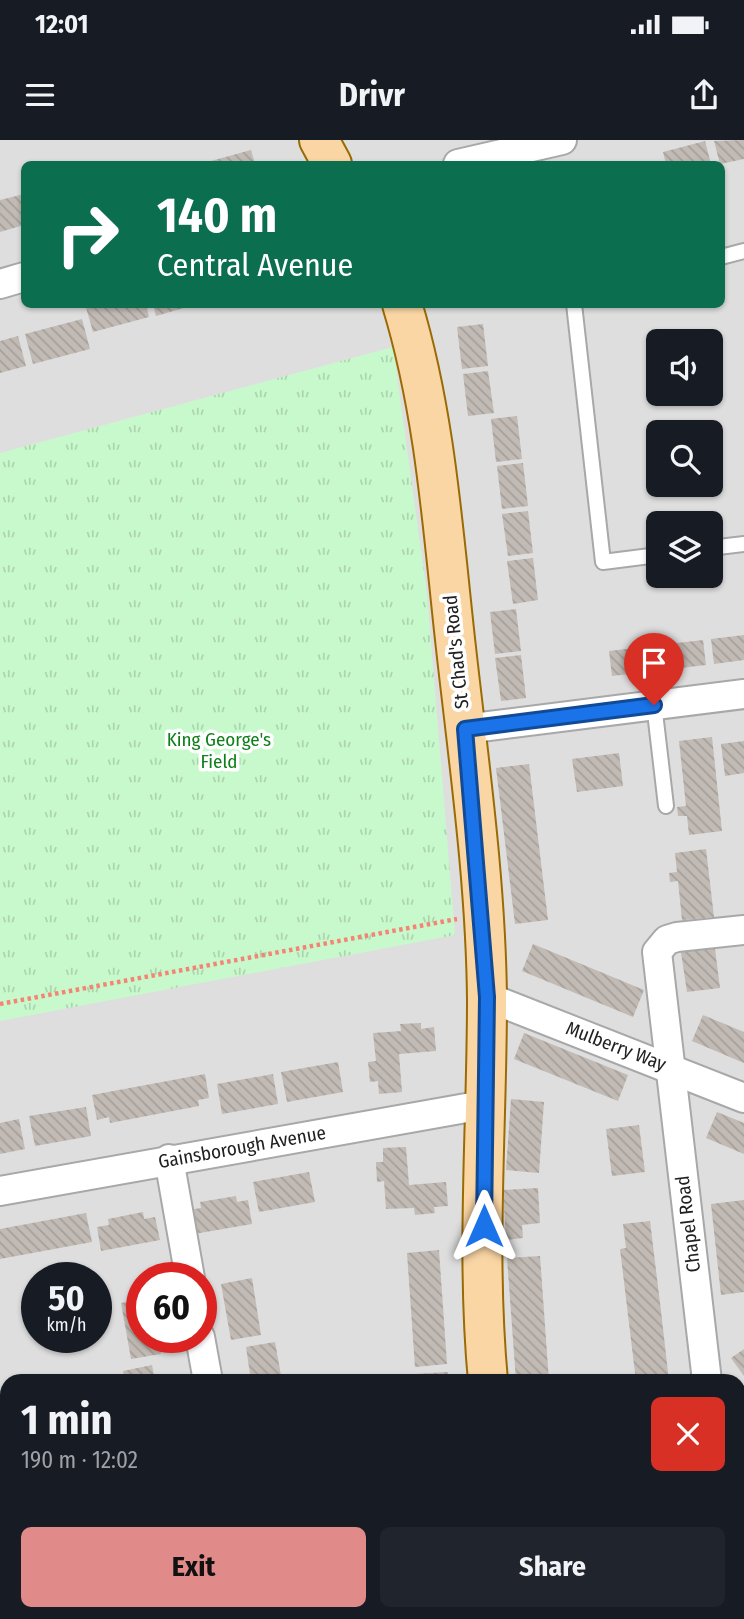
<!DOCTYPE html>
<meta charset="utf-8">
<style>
body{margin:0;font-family:"Fira Sans Condensed",sans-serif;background:#20242c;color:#f1f3f6;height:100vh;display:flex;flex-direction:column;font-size:26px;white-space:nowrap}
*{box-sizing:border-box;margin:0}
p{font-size:23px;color:#9ea1a6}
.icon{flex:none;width:38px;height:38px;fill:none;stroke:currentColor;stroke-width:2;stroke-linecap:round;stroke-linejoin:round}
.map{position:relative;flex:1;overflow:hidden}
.drawer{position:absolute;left:0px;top:1234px;width:746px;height:247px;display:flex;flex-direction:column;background:#171b24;border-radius:21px 21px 0 0;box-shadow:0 2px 5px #0004}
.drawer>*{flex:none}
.top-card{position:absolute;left:21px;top:21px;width:704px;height:147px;border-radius:10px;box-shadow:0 2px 5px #0004;background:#0b6e4f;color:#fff;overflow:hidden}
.buttons{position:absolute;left:646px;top:189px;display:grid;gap:14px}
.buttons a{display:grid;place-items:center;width:77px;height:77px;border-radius:10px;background:#171b24;box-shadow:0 2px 5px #0004;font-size:35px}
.speed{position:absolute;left:21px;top:1122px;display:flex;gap:14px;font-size:35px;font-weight:700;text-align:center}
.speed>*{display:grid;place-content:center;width:91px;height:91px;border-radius:50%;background:#171b24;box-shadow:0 2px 5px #0004;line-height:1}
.speed small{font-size:18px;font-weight:400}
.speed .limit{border:10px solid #d22;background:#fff;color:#111}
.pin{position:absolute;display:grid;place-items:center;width:60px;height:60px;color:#fff;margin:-72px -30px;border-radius:50% 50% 50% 0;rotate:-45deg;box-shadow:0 0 7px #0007}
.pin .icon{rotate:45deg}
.me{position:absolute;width:77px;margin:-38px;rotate:0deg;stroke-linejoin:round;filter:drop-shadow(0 0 5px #0008)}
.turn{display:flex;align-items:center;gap:24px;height:147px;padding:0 21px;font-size:32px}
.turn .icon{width:91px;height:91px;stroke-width:2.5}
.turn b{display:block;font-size:49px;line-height:60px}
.round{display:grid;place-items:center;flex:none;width:74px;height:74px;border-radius:10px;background:#20242c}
.overview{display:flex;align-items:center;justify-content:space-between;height:119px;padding:0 21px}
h1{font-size:42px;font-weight:700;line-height:52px}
.button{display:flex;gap:14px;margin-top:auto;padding:14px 21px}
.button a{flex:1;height:80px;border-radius:10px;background:#e18a8a;color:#111;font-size:28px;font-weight:700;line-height:80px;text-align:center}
.button a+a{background:#20242c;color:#f1f3f6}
.status{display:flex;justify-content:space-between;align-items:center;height:49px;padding:0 35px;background:#171b24;direction:ltr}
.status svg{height:19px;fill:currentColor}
header{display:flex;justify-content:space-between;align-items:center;height:91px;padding:0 21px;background:#171b24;font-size:32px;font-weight:700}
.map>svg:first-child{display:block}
</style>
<div class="status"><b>12:01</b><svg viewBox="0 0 49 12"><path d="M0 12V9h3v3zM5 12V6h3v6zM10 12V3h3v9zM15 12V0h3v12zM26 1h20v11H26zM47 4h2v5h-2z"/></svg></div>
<header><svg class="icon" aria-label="menu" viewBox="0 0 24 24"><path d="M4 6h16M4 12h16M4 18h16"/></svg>Drivr<svg class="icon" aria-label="share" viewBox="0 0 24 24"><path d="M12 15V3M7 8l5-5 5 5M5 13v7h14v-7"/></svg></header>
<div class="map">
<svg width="744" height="1479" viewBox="0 0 744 1479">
<defs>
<pattern id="park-tufts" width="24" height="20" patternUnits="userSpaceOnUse" patternTransform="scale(1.75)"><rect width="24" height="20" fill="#c8f9cc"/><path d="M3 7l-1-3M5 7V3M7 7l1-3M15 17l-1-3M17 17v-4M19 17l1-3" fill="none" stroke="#acd5af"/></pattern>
<pattern id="building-back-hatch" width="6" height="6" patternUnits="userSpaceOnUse" patternTransform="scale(1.75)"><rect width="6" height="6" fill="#c2bab4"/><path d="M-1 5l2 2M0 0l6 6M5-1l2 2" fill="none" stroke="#a6a09a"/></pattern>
</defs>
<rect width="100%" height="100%" fill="#f1eee8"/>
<path fill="#dfdede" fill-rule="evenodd" d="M0 0H744V1479H0ZM24 24H721V164H24ZM658 201H710V254H658ZM658 292H710V345H658ZM658 383H710V436H658ZM37 1138H96V1197H37ZM142 1138H201V1197H142ZM7 1241H738V1474H7Z"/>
<path fill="url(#park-tufts)" d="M393 207 427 454 455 795 0 881V313Z"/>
<g fill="url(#building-back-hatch)">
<path d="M744 0V19L720 24 714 1Z"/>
<path d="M705 1 711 24H666L663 12Z"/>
<path d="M251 10 255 24H200Z"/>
<path d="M24 54V85L0 92V60Z"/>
<path d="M85 164H146L149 177 93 192Z"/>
<path d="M153 164H194V165L156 176Z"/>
<path d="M82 179 90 209 33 224 25 194Z"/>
<path d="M483 184 488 226 462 229 457 187Z"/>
<path d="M18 196 26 226 0 233V201Z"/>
<path d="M488 231 494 273 468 276 463 234Z"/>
<path d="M517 276 522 319 496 322 491 279Z"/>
<path d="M523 323 528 366 502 369 497 326Z"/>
<path d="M528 371 533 413 508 416 502 374Z"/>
<path d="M533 418 538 460 513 464 507 421Z"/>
<path d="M516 469 521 511 495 514 490 472Z"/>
<path d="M744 495V520L714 524 711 499Z"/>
<path d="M703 500 706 525 663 530 660 505Z"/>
<path d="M652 506 655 531 612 536 609 511Z"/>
<path d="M521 515 526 558 501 561 495 518Z"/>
<path d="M712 597 722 691 689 695 687 676H678L677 667 686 666 679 601Z"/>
<path d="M744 601V633L725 636 721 604Z"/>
<path d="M619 613 623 646 577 652 572 619Z"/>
<path d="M529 624 548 780 515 784 496 628Z"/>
<path d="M706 709 714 777 682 780 678 741 670 742 669 733 677 732 675 713Z"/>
<path d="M714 801 720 848 687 852 680 806Z"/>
<path d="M533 804 644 850 633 877 522 831Z"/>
<path d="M703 875 744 892V923L692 901Z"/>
<path d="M421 883V889L434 887 436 911 399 914 402 952 379 954 378 941 370 942 368 922 376 921 373 893 401 891 400 884Z"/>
<path d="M524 893 628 935 618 961 514 919Z"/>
<path d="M338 922 343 952 287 962 281 932Z"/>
<path d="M205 934 209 958 198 960 199 966 110 983 109 977 97 980 92 955Z"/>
<path d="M273 934 278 964 222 974 217 944Z"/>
<path d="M511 959 544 962 539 1033 506 1030Z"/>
<path d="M86 967 91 996 35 1006 29 976Z"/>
<path d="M717 972 744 983V1014L706 998Z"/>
<path d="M19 979 25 1009 0 1014V983Z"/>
<path d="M639 985 645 1032 612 1036 606 989Z"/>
<path d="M406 1007 409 1045 446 1042 448 1066 434 1067 435 1073 415 1075 414 1068 386 1069 384 1041 377 1042 376 1022H383V1008Z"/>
<path d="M309 1032 315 1062 259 1072 253 1042Z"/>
<path d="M538 1048 540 1083 522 1085 523 1098 506 1100 503 1050Z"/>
<path d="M236 1056 237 1062 248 1060 252 1084 194 1094 189 1070 201 1068 200 1062Z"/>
<path d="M744 1060V1152L721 1155 711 1064Z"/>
<path d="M143 1072 144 1079 155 1077 160 1100 101 1111 97 1087 109 1085 108 1079Z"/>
<path d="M86 1073 92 1102 0 1119V1089Z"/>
<path d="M650 1081 661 1171 669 1241H636L620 1109 626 1108 623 1084Z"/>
<path d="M439 1110 447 1224 415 1227 407 1113Z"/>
<path d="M540 1116 549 1241H516L507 1118Z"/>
<path d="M252 1138 261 1195 231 1200 221 1144Z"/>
<path d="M142 1159V1197H158L161 1214 131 1219 121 1163Z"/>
<path d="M275 1202 282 1241H251L246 1207Z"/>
<path d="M744 1209V1236L731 1218Z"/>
<path d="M152 1225 155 1241H125L123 1231Z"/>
<path d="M448 1232V1241H416L415 1234Z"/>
<path d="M7 1293V1312L0 1313V1294Z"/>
<path d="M7 1324V1371L0 1372V1326Z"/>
<path d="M7 1383V1438L0 1439V1385Z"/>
<path d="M193 1474H229L231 1479H178Z"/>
</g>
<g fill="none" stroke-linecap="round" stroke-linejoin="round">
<g stroke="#a8a8a8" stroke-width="18">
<g id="service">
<path d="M721 117 744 111"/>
<path d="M574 164 603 422 658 415"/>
<path d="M710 408 744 404"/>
<path d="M654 564 666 666"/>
<path d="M738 1471H744"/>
<path d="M698 1479 725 1474"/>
</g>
</g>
<g stroke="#a8a8a8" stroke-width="32">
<g id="minor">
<path d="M458 24 562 0"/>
<path d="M0 144 24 137"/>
<path d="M465 589 744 554"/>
<path d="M487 857 744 958"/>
<path d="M169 1019 190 1138"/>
<path d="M0 1051 483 965"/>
<path d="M200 1197 208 1241"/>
<path d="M707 1241 657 812 667 800 677 797 744 790"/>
<path d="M738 1424 744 1425"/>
<path d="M257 1474 259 1479"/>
<path d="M428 1479 444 1474"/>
</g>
</g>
<g stroke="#9a6b04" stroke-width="42">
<g id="primary">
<path d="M319 0 332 24"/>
<path d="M402 164C436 276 443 393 456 508 469 624 486 743 487 860 487 987 476 1114 488 1241"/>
<path d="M516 1474V1479"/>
</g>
</g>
<path stroke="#f68474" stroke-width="4.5" stroke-dasharray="3.5 3.5" stroke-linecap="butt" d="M0 864 457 779"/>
<use href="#service" stroke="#fff" stroke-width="14"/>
<use href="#minor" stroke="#fff" stroke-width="28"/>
<use href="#primary" stroke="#fad6a5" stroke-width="38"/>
</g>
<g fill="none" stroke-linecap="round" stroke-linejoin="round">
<g stroke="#114b97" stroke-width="18">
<path id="route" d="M484 1086 487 857 465 589 654 565"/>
</g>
<use href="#route" stroke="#1a73e8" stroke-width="12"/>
</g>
<g text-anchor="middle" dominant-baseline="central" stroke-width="7" stroke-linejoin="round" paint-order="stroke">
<g font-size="19" fill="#212121" stroke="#fff">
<text transform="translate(456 512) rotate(-96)">St Chad's Road</text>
<text transform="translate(616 906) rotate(21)">Mulberry Way</text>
<text transform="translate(242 1007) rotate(-10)">Gainsborough Avenue</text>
<text transform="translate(688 1084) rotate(-97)">Chapel Road</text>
</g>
<g font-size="19" fill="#0f7f1a" stroke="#fff">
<text x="219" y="599">King George's<tspan x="219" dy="22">Field</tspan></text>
</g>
</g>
</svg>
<div class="buttons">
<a><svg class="icon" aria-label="sound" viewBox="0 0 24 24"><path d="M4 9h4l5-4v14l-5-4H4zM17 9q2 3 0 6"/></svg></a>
<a><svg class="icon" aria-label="search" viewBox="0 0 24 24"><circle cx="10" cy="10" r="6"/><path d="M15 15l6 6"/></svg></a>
<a><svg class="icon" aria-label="layers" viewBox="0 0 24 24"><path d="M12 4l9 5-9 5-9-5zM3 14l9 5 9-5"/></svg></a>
</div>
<div class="speed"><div>50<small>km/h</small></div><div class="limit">60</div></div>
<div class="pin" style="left:654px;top:565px;background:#d93025"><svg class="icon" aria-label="arrive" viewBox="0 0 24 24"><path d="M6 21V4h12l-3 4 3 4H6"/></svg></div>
<svg class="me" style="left:484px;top:1086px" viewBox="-20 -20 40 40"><path d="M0-17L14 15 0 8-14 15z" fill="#1a73e8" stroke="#fff" stroke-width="4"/></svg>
<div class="top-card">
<div class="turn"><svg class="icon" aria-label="right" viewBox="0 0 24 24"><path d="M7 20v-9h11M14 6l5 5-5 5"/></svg><div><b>140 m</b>Central Avenue</div></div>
</div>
<section class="drawer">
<div class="overview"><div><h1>1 min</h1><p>190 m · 12:02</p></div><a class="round" style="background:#d93025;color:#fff"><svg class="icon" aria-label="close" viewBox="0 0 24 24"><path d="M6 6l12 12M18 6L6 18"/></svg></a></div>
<div class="button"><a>Exit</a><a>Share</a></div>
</section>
</div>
